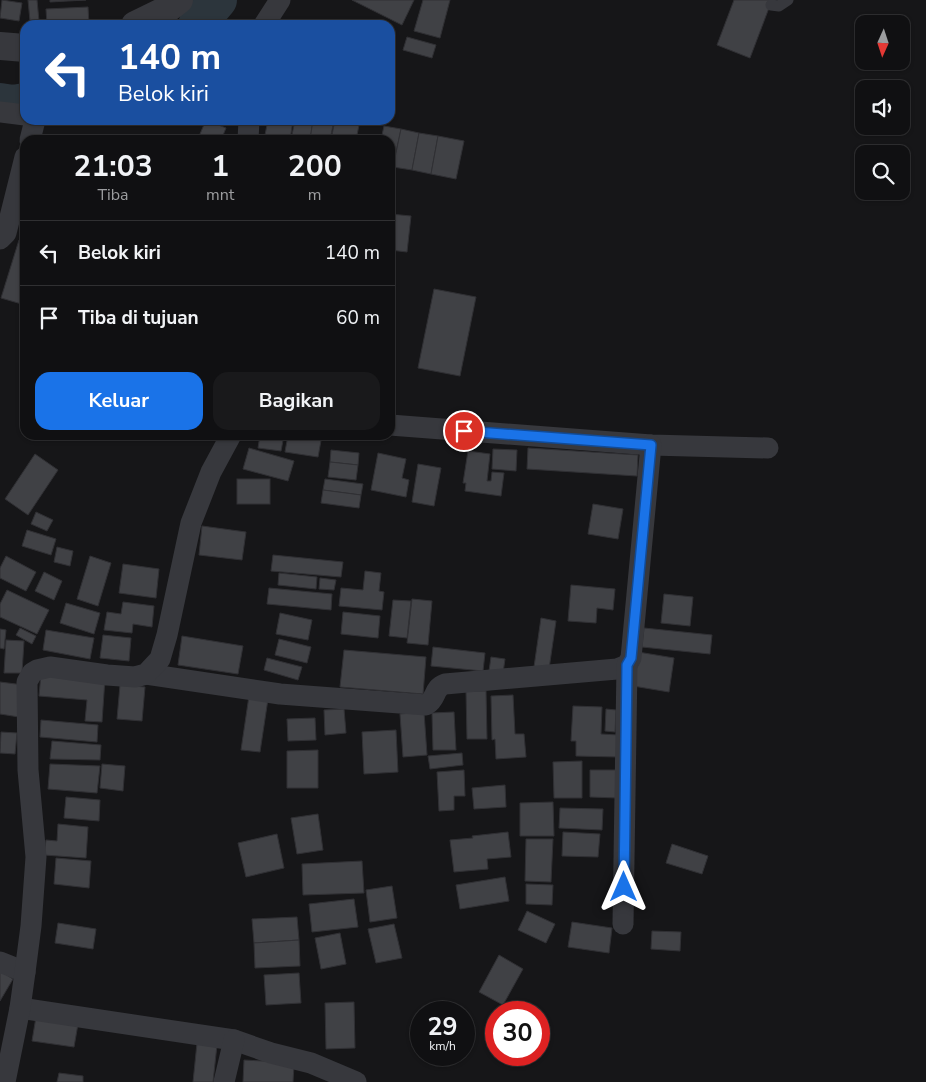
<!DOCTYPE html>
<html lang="id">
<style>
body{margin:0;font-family:"Nunito Sans",sans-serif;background:#19191b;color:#f1f3f6;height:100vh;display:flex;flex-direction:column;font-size:19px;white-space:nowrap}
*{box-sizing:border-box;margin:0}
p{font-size:16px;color:#9c9d9f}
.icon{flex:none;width:28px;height:28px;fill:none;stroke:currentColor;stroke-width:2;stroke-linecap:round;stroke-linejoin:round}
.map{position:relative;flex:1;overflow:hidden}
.sheet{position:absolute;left:20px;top:135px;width:375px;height:305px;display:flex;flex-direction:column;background:#101012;border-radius:15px;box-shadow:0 1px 4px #0004,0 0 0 1px #303032}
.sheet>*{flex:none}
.guide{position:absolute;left:20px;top:20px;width:375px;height:105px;border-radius:15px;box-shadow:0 1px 4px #0004,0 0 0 1px #303032;background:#1a4fa0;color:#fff;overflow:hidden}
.needle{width:32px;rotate:183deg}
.tools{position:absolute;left:855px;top:15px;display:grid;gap:10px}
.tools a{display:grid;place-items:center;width:55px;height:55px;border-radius:10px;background:#101012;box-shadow:0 1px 4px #0004,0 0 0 1px #303032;font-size:25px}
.speed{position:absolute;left:410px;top:1001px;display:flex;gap:10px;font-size:25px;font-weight:700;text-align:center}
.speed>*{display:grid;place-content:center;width:65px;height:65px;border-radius:50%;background:#101012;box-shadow:0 1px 4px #0004,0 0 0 1px #303032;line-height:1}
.speed small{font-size:12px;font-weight:400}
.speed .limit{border:8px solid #d22;background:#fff;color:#111}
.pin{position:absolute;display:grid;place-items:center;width:42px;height:42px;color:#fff;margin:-21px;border:2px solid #fff;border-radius:50%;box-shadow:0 1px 5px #0007}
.me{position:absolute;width:55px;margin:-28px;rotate:0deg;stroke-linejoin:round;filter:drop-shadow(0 0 4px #0008)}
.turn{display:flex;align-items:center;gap:18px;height:105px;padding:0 15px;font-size:22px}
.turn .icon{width:65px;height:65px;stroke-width:2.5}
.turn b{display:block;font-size:35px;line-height:42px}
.eta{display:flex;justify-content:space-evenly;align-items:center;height:85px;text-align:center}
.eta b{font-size:30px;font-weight:700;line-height:35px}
.button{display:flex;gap:10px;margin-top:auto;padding:10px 15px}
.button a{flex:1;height:58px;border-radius:15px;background:#1a73e8;color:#fff;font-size:20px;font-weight:700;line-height:58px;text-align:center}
.button a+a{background:#19191b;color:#f1f3f6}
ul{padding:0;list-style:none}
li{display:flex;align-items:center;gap:15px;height:65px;padding:0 15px;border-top:1px solid #303032}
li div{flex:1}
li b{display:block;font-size:19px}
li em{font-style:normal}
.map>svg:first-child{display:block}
</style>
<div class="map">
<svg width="926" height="1082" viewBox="0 0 926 1082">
<rect width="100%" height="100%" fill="#161618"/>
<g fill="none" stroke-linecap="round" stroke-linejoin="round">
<g stroke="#2c353c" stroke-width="38">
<path d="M197 25 218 0"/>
<path d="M0 102 13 104 25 102"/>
</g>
</g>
<g fill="#404145" stroke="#303034">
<path d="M2 0 22 3 19 21 0 18Z"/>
<path d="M28 0H37L39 21H30Z"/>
<path d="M50 0H86L50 2Z"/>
<path d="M352 0H414L402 25Z"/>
<path d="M423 0H450L440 38 414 31Z"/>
<path d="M734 0H772L750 58 717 45Z"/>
<path d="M88 7 89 25H47L46 9Z"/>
<path d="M407 37 436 45 432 58 403 50Z"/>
<path d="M206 120 226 128 221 140H212L200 134Z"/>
<path d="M268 120H293L290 140H264Z"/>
<path d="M295 120H313L310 140H291Z"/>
<path d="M313 120H334L330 140H310Z"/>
<path d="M335 120H360L356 140H331Z"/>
<path d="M384 126 401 129 393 167 390 166V140H381Z"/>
<path d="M401 129 419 133 412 170 393 167Z"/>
<path d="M419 133 438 136 431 174 412 170Z"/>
<path d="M438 136 464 141 456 179 431 174Z"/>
<path d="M390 214 411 216 407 252 390 250Z"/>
<path d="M19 240 25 242V305L1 298Z"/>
<path d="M390 262 393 263 390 289Z"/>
<path d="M434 289 476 297 460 376 418 368Z"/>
<path d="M260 435H284L281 451 258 448Z"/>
<path d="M288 435H322L318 457 285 452Z"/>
<path d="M249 448 294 461 288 481 243 469Z"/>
<path d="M528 448 638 455 637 476 527 469Z"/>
<path d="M493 449 517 450 516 471 492 469Z"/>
<path d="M331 450 359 453 358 465 330 462Z"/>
<path d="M468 451 490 454 487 481H491L492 472 504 473 501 496 465 491 466 483H463Z"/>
<path d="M378 453 406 459 402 478 409 480 406 497 371 490Z"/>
<path d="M35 454 58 470 28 515 5 499Z"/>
<path d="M330 462 358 465 356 480 328 477Z"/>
<path d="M418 464 441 468 434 506 412 502Z"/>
<rect x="237" y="479" width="33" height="25"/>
<path d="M325 479 363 484 361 495 323 490Z"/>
<path d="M323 490 361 495 359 508 321 503Z"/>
<path d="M593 504 623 509 618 539 588 534Z"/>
<path d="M36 512 53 520 47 531 31 524Z"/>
<path d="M202 526 246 532 242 560 199 555Z"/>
<path d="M27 530 56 539 51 555 22 546Z"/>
<path d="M57 547 73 551 70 566 54 562Z"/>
<path d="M273 555 343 562 341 577 271 571Z"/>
<path d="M6 556 36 572 26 591 0 578V568Z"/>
<path d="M90 556 111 563 98 606 77 599Z"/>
<path d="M123 564 159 569 156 598 119 593Z"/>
<path d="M365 571 381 573 379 591 384 592 382 610 339 606 341 588 363 590Z"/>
<path d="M44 572 62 581 54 600 35 591Z"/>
<path d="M279 573 317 577 316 589 278 585Z"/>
<path d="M320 578 336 580 334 590 319 589Z"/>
<path d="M571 585 615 589 613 610 597 608 596 623 568 621Z"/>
<path d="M269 588 332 594 331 610 267 604Z"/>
<path d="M7 590 49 610 37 634 0 617V604Z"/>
<path d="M664 594 693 597 690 626 661 623Z"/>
<path d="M412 599 432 601 428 645 407 643Z"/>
<path d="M393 600 411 601 407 638 389 636Z"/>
<path d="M123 602 154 606 152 627 133 624 132 633 104 630 107 612 121 614Z"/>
<path d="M66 603 100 613 94 634 60 623Z"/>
<path d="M343 612 380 616 378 638 341 634Z"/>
<path d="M280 613 312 620 308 640 276 634Z"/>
<path d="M541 618 556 621 549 669 534 667Z"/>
<path d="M20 628 36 636 32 644 16 635Z"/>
<path d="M644 628 712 635 710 654 642 647Z"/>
<path d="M0 629 6 630 4 649 0 648Z"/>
<path d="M46 630 94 638 90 659 43 650Z"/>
<path d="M103 635 131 638 129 661 100 658Z"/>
<path d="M182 636 243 646 238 674 178 665Z"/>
<path d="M279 639 311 647 307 663 275 655Z"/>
<path d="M6 640 24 641 22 673H4Z"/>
<path d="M433 647 485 653 483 671 431 666Z"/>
<path d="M344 650 426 657 423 694 340 687Z"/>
<path d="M638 652 674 658 669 692 633 686Z"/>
<path d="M491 657 505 659 503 673 489 671Z"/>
<path d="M267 658 302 667 298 680 264 670Z"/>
<path d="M41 674 105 678 102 722 85 721 87 700 39 696Z"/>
<path d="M0 682 24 685 19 717 0 714Z"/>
<path d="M120 685 145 687 142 721 117 719Z"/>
<path d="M466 691H486L487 739H467Z"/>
<path d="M513 695 515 734H524L526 757 496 759 495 739 492 740 491 696Z"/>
<path d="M249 696 268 699 260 752 241 750Z"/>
<path d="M573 706 602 707 601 734 618 735V757L576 756V741H571Z"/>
<path d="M344 709 346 733 325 735 324 710Z"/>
<path d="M606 709 616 710 615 732 605 731Z"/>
<path d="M424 712 427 755 403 757 400 714Z"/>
<path d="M454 712 456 750H433L432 713Z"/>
<path d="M315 718 316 740 288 741 287 719Z"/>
<path d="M41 720 98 725 97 742 40 737Z"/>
<path d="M396 730 398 772 364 774 362 732Z"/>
<path d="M1 732 17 733 15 754 0 753Z"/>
<path d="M52 741 101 745 100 760 50 759Z"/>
<path d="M318 750V788H287V751Z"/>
<path d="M462 753 463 765 430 769 428 756Z"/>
<path d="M582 761V798H554L553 762Z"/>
<path d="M50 764 100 766 97 793 48 789Z"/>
<path d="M102 764 125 766 123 791 100 788Z"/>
<path d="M464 770 465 796H454V810L439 811 437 772Z"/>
<path d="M590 770H618V798L590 797Z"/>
<path d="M505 785 506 807 474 809 472 788Z"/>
<path d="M66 797 100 800 99 821 64 818Z"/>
<path d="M553 802 554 836H520V803Z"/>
<path d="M560 808 603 809 602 830 559 828Z"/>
<path d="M318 814 323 850 297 854 291 818Z"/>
<path d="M58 824 88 827 86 858 44 855 46 840 57 841Z"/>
<path d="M508 832 511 857 487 859 488 869 454 872 450 840 473 838 472 836Z"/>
<path d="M563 832 600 834 598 857 562 856Z"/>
<path d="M277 834 284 868 246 877 238 843Z"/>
<path d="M526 839H553L551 882 525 881Z"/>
<path d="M672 844 708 856 702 874 666 863Z"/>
<path d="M56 858 91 861 89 888 54 884Z"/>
<path d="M362 861 364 893 303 895 302 864Z"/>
<path d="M505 877 509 901 460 909 456 885Z"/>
<path d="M526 884 553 885 552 905 526 904Z"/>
<path d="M392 886 397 918 370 922 366 890Z"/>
<path d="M354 899 358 927 312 932 309 904Z"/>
<path d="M527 911 555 924 546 943 518 930Z"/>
<path d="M297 917 299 940 254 943 252 919Z"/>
<path d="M572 922 612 928 609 953 568 947Z"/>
<path d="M58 923 96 929 93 949 55 943Z"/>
<path d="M394 924 402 958 376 963 368 929Z"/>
<path d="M652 931 681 932 680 951 651 949Z"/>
<path d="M340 933 346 964 321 969 315 938Z"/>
<path d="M299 940 300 966 255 968 254 943Z"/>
<path d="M499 955 523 969 503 1005 479 992Z"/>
<path d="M0 971 13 979 0 1001Z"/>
<path d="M299 973 301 1003 266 1005 264 975Z"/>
<path d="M354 1002 355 1048 326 1049 325 1003Z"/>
<path d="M36 1017 78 1024 74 1047 32 1041Z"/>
<path d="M197 1043 217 1045 213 1082H193Z"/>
<path d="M244 1060 281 1062 294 1065 293 1082H243Z"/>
<path d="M59 1073 83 1076V1082H57Z"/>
</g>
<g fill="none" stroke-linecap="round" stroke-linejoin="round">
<path stroke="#37383d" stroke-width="11" d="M771 5 779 6 788 0"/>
<g stroke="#37383d" stroke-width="21">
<path d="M264 25 280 0"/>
<path d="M0 112 25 115"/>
<path d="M30 140 35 120"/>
<path d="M248 140 249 120"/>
<path d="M0 239 6 233 25 157"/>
<path d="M390 425 651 445 768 448"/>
<path d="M146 674 280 694 426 705C438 698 432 689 445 684L617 669 627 665 631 658 651 445"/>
<path d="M623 924 627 665"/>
<path d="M0 962 25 972"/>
<path d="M20 1008 234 1040 271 1053 311 1063 356 1082"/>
<path d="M5 1082 20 1008 25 972 31 926 36 857 28 770 27 682 32 673 37 670 50 667 107 675 135 677 146 674 160 659 167 635 191 523 211 472 231 435"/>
<path d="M224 1082 234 1040"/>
</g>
<g stroke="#37383d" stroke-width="28">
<path d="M135 25 166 10 179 0"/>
<path d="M0 46 25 48"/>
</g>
</g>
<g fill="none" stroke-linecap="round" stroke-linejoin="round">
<g stroke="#114b97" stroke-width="12">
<path id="route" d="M464 431 651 445 631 658 627 665 624 887"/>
</g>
<use href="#route" stroke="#1a73e8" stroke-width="9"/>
</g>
</svg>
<div class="tools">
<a><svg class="needle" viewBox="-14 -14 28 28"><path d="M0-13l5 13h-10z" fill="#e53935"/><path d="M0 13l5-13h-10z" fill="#9c9d9f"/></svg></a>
<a><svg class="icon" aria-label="sound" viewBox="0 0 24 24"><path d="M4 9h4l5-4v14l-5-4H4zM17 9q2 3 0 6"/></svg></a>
<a><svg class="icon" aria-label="search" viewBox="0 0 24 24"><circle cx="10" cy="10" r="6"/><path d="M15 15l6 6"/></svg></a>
</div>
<div class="speed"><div>29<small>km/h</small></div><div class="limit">30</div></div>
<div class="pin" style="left:464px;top:431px;background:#d93025"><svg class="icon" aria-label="arrive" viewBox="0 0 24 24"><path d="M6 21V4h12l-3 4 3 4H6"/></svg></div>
<svg class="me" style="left:624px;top:887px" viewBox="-20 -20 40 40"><path d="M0-17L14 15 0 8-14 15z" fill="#1a73e8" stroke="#fff" stroke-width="4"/></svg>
<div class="guide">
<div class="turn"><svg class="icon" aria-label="left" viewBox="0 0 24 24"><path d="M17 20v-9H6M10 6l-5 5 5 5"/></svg><div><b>140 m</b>Belok kiri</div></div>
</div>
<section class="sheet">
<div class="eta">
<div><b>21:03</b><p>Tiba</p></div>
<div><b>1</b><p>mnt</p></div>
<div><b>200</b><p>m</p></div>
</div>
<ul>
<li><svg class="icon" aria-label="left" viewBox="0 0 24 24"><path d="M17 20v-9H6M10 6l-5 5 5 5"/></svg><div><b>Belok kiri</b></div><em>140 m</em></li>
<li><svg class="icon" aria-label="arrive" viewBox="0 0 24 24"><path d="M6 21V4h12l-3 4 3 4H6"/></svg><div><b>Tiba di tujuan</b></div><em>60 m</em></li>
</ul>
<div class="button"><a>Keluar</a><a>Bagikan</a></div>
</section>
</div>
